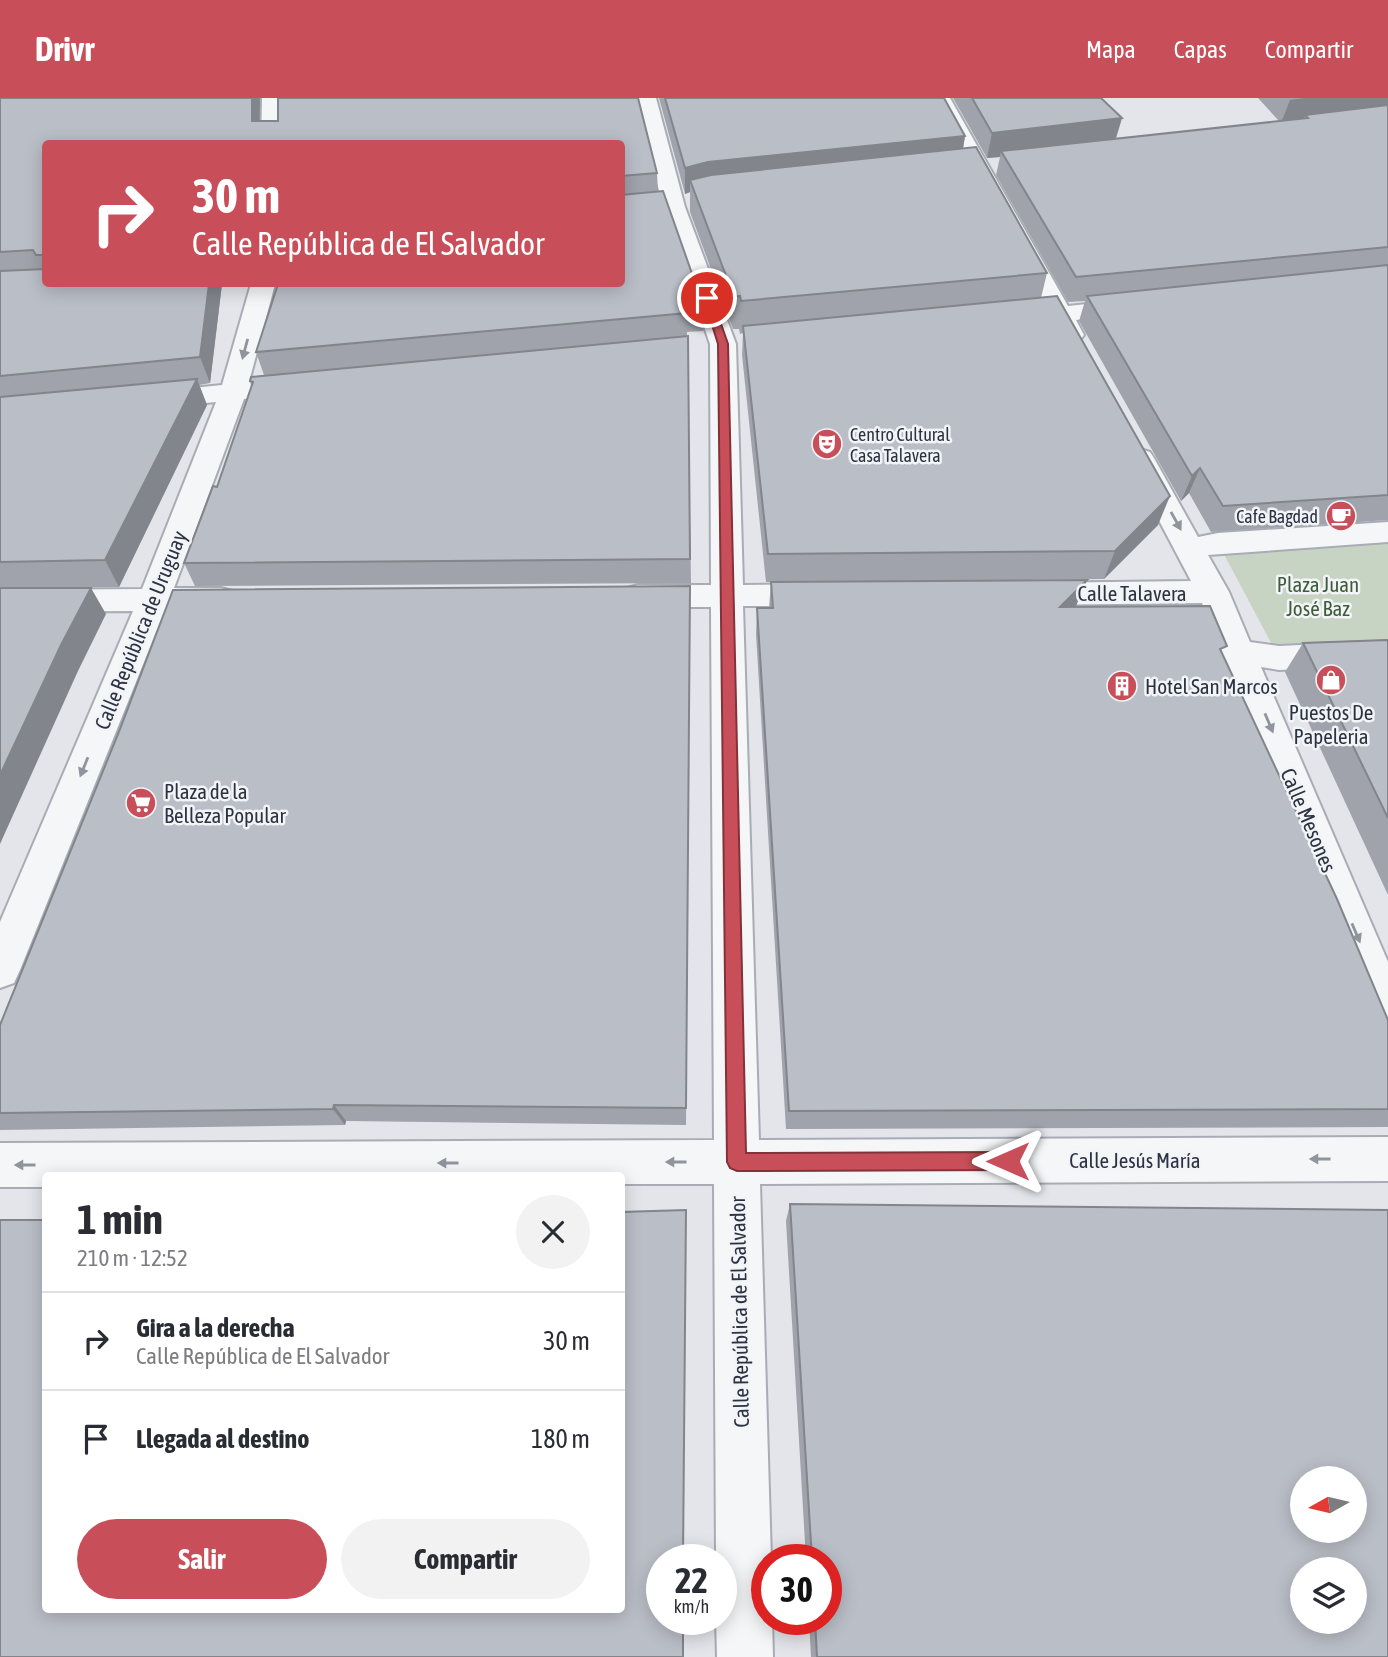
<!DOCTYPE html>
<html lang="es">
<meta charset="utf-8">
<style>
body{margin:0;font-family:"Asap Condensed",sans-serif;background:#f2f2f3;color:#2b2b33;height:100vh;display:flex;flex-direction:column;font-size:26px;white-space:nowrap}
*{box-sizing:border-box;margin:0}
p{font-size:23px;color:#7c7c81}
.icon{flex:none;width:38px;height:38px;fill:none;stroke:currentColor;stroke-width:2;stroke-linecap:round;stroke-linejoin:round}
.map{position:relative;flex:1;overflow:hidden}
.drawer{position:absolute;left:42px;top:1074px;width:583px;height:441px;display:flex;flex-direction:column;background:#fff;border-radius:7px;box-shadow:0 4px 18px #0003}
.drawer>*{flex:none}
.hud{position:absolute;left:42px;top:42px;width:583px;height:147px;border-radius:7px;box-shadow:0 4px 18px #0003;background:#c84f59;color:#fff;overflow:hidden}
.needle{width:46px;rotate:262deg}
.fabs{position:absolute;left:1290px;top:1368px;display:grid;gap:14px}
.fabs a{display:grid;place-items:center;width:77px;height:77px;border-radius:50%;background:#fff;box-shadow:0 4px 18px #0003;font-size:35px}
.speed{position:absolute;left:646px;top:1446px;display:flex;gap:14px;font-size:35px;font-weight:700;text-align:center}
.speed>*{display:grid;place-content:center;width:91px;height:91px;border-radius:50%;background:#fff;box-shadow:0 4px 18px #0003;line-height:1}
.speed small{font-size:18px;font-weight:400}
.speed .limit{border:10px solid #d22;background:#fff;color:#111}
.pin{position:absolute;display:grid;place-items:center;width:60px;height:60px;color:#fff;margin:-30px;border:4px solid #fff;border-radius:50%;box-shadow:0 2px 7px #0007}
.me{position:absolute;width:77px;margin:-38px;rotate:270deg;stroke-linejoin:round;filter:drop-shadow(0 0 5px #0008)}
.turn{display:flex;align-items:center;gap:24px;height:147px;padding:0 35px;font-size:32px}
.turn .icon{width:91px;height:91px;stroke-width:2.5}
.turn b{display:block;font-size:49px;line-height:60px}
.round{display:grid;place-items:center;flex:none;width:74px;height:74px;border-radius:37px;background:#f2f2f3}
.head{display:flex;align-items:center;justify-content:space-between;height:119px;padding:0 35px}
h1{font-size:42px;font-weight:700;line-height:52px}
.button{display:flex;gap:14px;margin-top:auto;padding:14px 35px}
.button a{flex:1;height:80px;border-radius:42px;background:#c84f59;color:#fff;font-size:28px;font-weight:700;line-height:80px;text-align:center}
.button a+a{background:#f2f2f3;color:#2b2b33}
ul{padding:0;list-style:none}
li{display:flex;align-items:center;gap:21px;height:98px;padding:0 35px;border-top:2px solid #e1e1e2}
li div{flex:1}
li b{display:block;font-size:26px}
li em{font-style:normal}
header{display:flex;align-items:center;gap:42px;box-sizing:border-box;height:98px;padding:0 35px;background:#c84f59;color:#fff}
header strong{font-size:33px}
nav{display:flex;gap:38px;margin-inline-start:auto;font-size:24px}
.map>svg:first-child{display:block}
</style>
<header>
<strong>Drivr</strong>
<nav><a>Mapa</a><a>Capas</a><a>Compartir</a></nav>
</header>
<div class="map">
<svg width="1388" height="1559" viewBox="0 0 1388 1559">
<rect width="100%" height="100%" fill="#e3e5ea"/>
<path fill="#c7d4c4" d="M1388 434V555L1279 560 1218 445Z"/>
<g fill="none" stroke-linecap="round" stroke-linejoin="round">
<g stroke="#a8acb4" stroke-width="4">
<g id="minor">
<path d="M262 0H282L283 46H261Z"/>
<path d="M636 0H656L685 109 736 246 743 487 823 486 834 489 839 497 834 505 823 508H743L759 1042 1388 1039V1083L760 1086 771 1461H766V1521H772L773 1559H717L716 1521H721V1461H716L714 1086H621V1078H46V1089H0V1045L714 1042 711 509H638L627 506 622 498 627 490 638 487H711L710 246 663 109Z"/>
<path d="M930 0H950L1068 208 1134 201 1143 204 1147 209 1143 214 1076 222 1084 237 1080 242 1071 245 1062 242 1052 225 1016 229 1007 226 1003 221 1007 216 1044 211Z"/>
<path d="M251 186H275L249 284 301 279 310 281 314 287 310 293 244 301 174 490H221L232 493 237 501 232 509 221 512H165L20 872 14 885 0 890V824L133 513 0 514V492L142 491 216 304 152 310 142 308 138 302 142 296 152 294 222 287Z"/>
<path d="M1140 351 1150 354 1154 360 1198 439 1218 435 1388 424V444L1208 457 1229 494 1250 544 1279 548 1388 543V567L1279 572 1261 569 1388 864V931L1373 925 1367 912 1202 505 1030 507 1019 504 1014 496 1019 488 1030 485 1191 483 1126 360 1130 354Z"/>
</g>
</g>
<use href="#minor" fill="#f5f6f8" fill-rule="evenodd"/>
</g>
<g fill="#a0a3ab">
<path d="M0 0H260V23H278V0H638L657 75 658 94 663 93 703 207V233L687 234 691 485 195 488 184 465 213 388 217 389 251 288 250 283 251 279 264 277 256 254 278 186H621V46H46V186H222L210 285 199 287 207 307 119 489 0 490Z"/>
<path d="M659 0H944L965 38 963 50 1047 175 1041 200 1158 427 1104 481 908 483 1076 508 1223 557 1388 922V1029L786 1031 756 536 757 510H769L771 484H766L742 257 743 235 740 236 739 231H733L690 114V94L685 96Z"/>
<path d="M953 0H1101L1122 20 1116 41 1279 23 1258 0H1388V422L1211 434 1189 395 1181 403 1079 223 1085 203 1068 204 996 77 1000 59 987 60Z"/>
<path d="M690 488 686 1027 346 1023 345 1027 0 1032V927Z"/>
<path d="M1388 542V797L1285 574 1303 545Z"/>
<path d="M790 1106 1388 1559H811L809 1521H826V1461H806L786 1123Z"/>
</g>
<g fill="#82858b">
<path d="M252 0H260L259 46 252 23Z"/>
<path d="M1304 0H1388V12L1308 20 1305 17 1303 23 1281 25 1290 2Z"/>
<path d="M1122 20 1114 45 1001 53 1000 59 987 60 992 35Z"/>
<path d="M965 38 961 63 690 82V94L685 96V70L708 64Z"/>
<path d="M209 186H222L210 285 200 259Z"/>
<path d="M197 281 207 307 119 489 105 462Z"/>
<path d="M1200 370 1189 395 1181 403 1192 378Z"/>
<path d="M1170 398 1158 427 1104 481 1115 453Z"/>
<path d="M1087 482 1076 508 1060 509Z"/>
<path d="M91 490 106 516 78 573 0 746V677L61 547Z"/>
<path d="M334 1007 346 1023 345 1027 333 1011Z"/>
</g>
<g fill="#babec7" stroke="#82858b" stroke-width="2" fill-rule="evenodd">
<path d="M0 0H252V23H278V0H638L657 75 621 78V46H46V157H36L33 152 0 154Z"/>
<path d="M665 0H944L965 38 708 64 685 70Z"/>
<path d="M972 0H1101L1122 20 992 35Z"/>
<path d="M1388 7V149L1076 179 1001 53 1308 20 1305 17Z"/>
<path d="M976 49 1047 175 741 203 740 198 734 199 690 82 711 77Z"/>
<path d="M663 93 703 207 687 208V215L256 254 278 186H621V97Z"/>
<path d="M1388 167V397L1223 408 1200 370 1192 378 1087 198Z"/>
<path d="M46 171V186H209L200 259 0 278V173Z"/>
<path d="M1057 198 1170 398 1115 453 768 456 743 228Z"/>
<path d="M688 238 690 461 184 465 213 388 217 389 253 284 250 283 251 279Z"/>
<path d="M197 281 105 462 0 464V299Z"/>
<path d="M1087 482 1060 509 1210 508 1227 548 1220 551 1337 801 1388 922V1011L789 1013 757 510H773L771 484Z"/>
<path d="M690 488 686 1010 334 1007 333 1011 0 1015V927L120 631 173 492Z"/>
<path d="M0 490H91L61 547 0 677Z"/>
<path d="M1388 542V720L1303 545Z"/>
<path d="M790 1106 1388 1112V1559H817L815 1521H826V1461H812ZM1302 1381H1354V1433H1302ZM1302 1472H1354V1524H1302Z"/>
<path d="M686 1112 683 1461H662V1521H683V1559H0V1122H46V1512H621V1114Z"/>
</g>
<defs><path id="oneway-solid" d="M-6-.8H1V-3.2L6.5 0L1 3.2V.8H-6Z" transform="scale(1.75)"/></defs>
<g fill="#90949c">
<use href="#oneway-solid" transform="translate(245 251) rotate(105)"/>
<use href="#oneway-solid" transform="translate(1176 423) rotate(61)"/>
<use href="#oneway-solid" transform="translate(1269 625) rotate(67)"/>
<use href="#oneway-solid" transform="translate(84 669) rotate(112)"/>
<use href="#oneway-solid" transform="translate(1356 835) rotate(67)"/>
<use href="#oneway-solid" transform="translate(1320 1061) rotate(180)"/>
<use href="#oneway-solid" transform="translate(676 1064) rotate(180)"/>
<use href="#oneway-solid" transform="translate(448 1065) rotate(180)"/>
<use href="#oneway-solid" transform="translate(25 1067) rotate(180)"/>
</g>
<path fill="#c84f59" stroke="#82333a" stroke-width="2" d="M703 198 712 200 728 246 746 1055 1008 1054 1015 1056 1017 1063 1015 1069 1008 1072 737 1073 730 1070 727 1064 718 246Z"/>
<defs>
<g id="theatre-disc" transform="scale(1.575)"><circle r="9.5" fill="#c84f59" stroke="#f2f4f7"/><path d="M-5-5.5Q0-4 5-5.5V0Q5 5 0 6Q-5 5-5 0ZM-3.3-2.5H-1v1.5H-3.3ZM1-2.5H3.3v1.5H1ZM-2.8 1Q0 5.5 2.8 1Z" fill="#fff"/></g>
<g id="cafe-disc" transform="scale(1.575)"><circle r="9.5" fill="#c84f59" stroke="#f2f4f7"/><path d="M-5.5-4.5H6V0H3Q3 3.5 0 3.5H-2.5Q-5.5 3.5-5.5 0ZM3-3.2v2h1.7v-2ZM-6 4.5H4V6H-6Z" fill="#fff"/></g>
<g id="shop-disc" transform="scale(1.575)"><circle r="9.5" fill="#c84f59" stroke="#f2f4f7"/><path d="M-5-2.5h2.3a2.7 3.5 0 0 1 5.4 0H5L5.5 6h-11ZM-1.5-2.5h3a1.5 2.3 0 0 0-3 0Z" fill="#fff"/></g>
<g id="building-disc" transform="scale(1.575)"><circle r="9.5" fill="#c84f59" stroke="#f2f4f7"/><path d="M-4-6H4V6H1V3H-1V6H-4ZM-2.5-4.3h1.7v1.8h-1.7ZM.8-4.3h1.7v1.8H.8ZM-2.5-1h1.7V.8h-1.7ZM.8-1h1.7V.8H.8Z" fill="#fff"/></g>
<g id="supermarket-disc" transform="scale(1.575)"><circle r="9.5" fill="#c84f59" stroke="#f2f4f7"/><path d="M-6-5.5h2.5l.6 2H6L4.5 2H-2.5L-4.4-4H-6ZM-1.5 3.2a1.3 1.3 0 1 0 .1 0ZM3 3.2a1.3 1.3 0 1 0 .1 0Z" fill="#fff"/></g>
</defs>
<g fill-rule="evenodd">
<use href="#theatre-disc" x="827" y="346"/>
<use href="#cafe-disc" x="1341" y="418"/>
<use href="#shop-disc" x="1331" y="582"/>
<use href="#building-disc" x="1122" y="588"/>
<use href="#supermarket-disc" x="141" y="705"/>
</g>
<g text-anchor="middle" dominant-baseline="central" stroke-width="5" stroke-linejoin="round" paint-order="stroke">
<g font-size="18" fill="#2b3241" stroke="#f2f4f7" text-anchor="start">
<text x="850" y="336">Centro Cultural<tspan x="850" dy="21">Casa Talavera</tspan></text>
<text x="1318" y="418" text-anchor="end">Cafe Bagdad</text>
</g>
<g font-size="21" fill="#3e5c39" stroke="#f2f4f7">
<text x="1318" y="486">Plaza Juan<tspan x="1318" dy="24">José Baz</tspan></text>
</g>
<g font-size="21" fill="#2b3241" stroke="#f2f4f7">
<text x="1132" y="495">Calle Talavera</text>
<text transform="translate(140 532) rotate(-68)">Calle República de Uruguay</text>
<text transform="translate(1309 722) rotate(67)">Calle Mesones</text>
<text x="1135" y="1062">Calle Jesús María</text>
<text transform="translate(739 1214) rotate(-91)">Calle República de El Salvador</text>
</g>
<g font-size="21" fill="#2b3241" stroke="#f2f4f7" text-anchor="start">
<text x="1145" y="588">Hotel San Marcos</text>
<text x="1331" y="614" text-anchor="middle">Puestos De<tspan x="1331" dy="24">Papeleria</tspan></text>
<text x="164" y="693">Plaza de la<tspan x="164" dy="24">Belleza Popular</tspan></text>
</g>
</g>
</svg>
<div class="fabs">
<a><svg class="needle" viewBox="-14 -14 28 28"><path d="M0-13l5 13h-10z" fill="#e53935"/><path d="M0 13l5-13h-10z" fill="#7c7c81"/></svg></a>
<a><svg class="icon" aria-label="layers" viewBox="0 0 24 24"><path d="M12 4l9 5-9 5-9-5zM3 14l9 5 9-5"/></svg></a>
</div>
<div class="speed"><div>22<small>km/h</small></div><div class="limit">30</div></div>
<div class="pin" style="left:707px;top:200px;background:#d93025"><svg class="icon" aria-label="arrive" viewBox="0 0 24 24"><path d="M6 21V4h12l-3 4 3 4H6"/></svg></div>
<svg class="me" style="left:1008px;top:1063px" viewBox="-20 -20 40 40"><path d="M0-17L14 15 0 8-14 15z" fill="#c84f59" stroke="#fff" stroke-width="4"/></svg>
<div class="hud">
<div class="turn"><svg class="icon" aria-label="right" viewBox="0 0 24 24"><path d="M7 20v-9h11M14 6l5 5-5 5"/></svg><div><b>30 m</b>Calle República de El Salvador</div></div>
</div>
<section class="drawer">
<div class="head"><div><h1>1 min</h1><p>210 m · 12:52</p></div><a class="round"><svg class="icon" aria-label="close" viewBox="0 0 24 24"><path d="M6 6l12 12M18 6L6 18"/></svg></a></div>
<ul>
<li><svg class="icon" aria-label="right" viewBox="0 0 24 24"><path d="M7 20v-9h11M14 6l5 5-5 5"/></svg><div><b>Gira a la derecha</b><p>Calle República de El Salvador</p></div><em>30 m</em></li>
<li><svg class="icon" aria-label="arrive" viewBox="0 0 24 24"><path d="M6 21V4h12l-3 4 3 4H6"/></svg><div><b>Llegada al destino</b></div><em>180 m</em></li>
</ul>
<div class="button"><a>Salir</a><a>Compartir</a></div>
</section>
</div>
